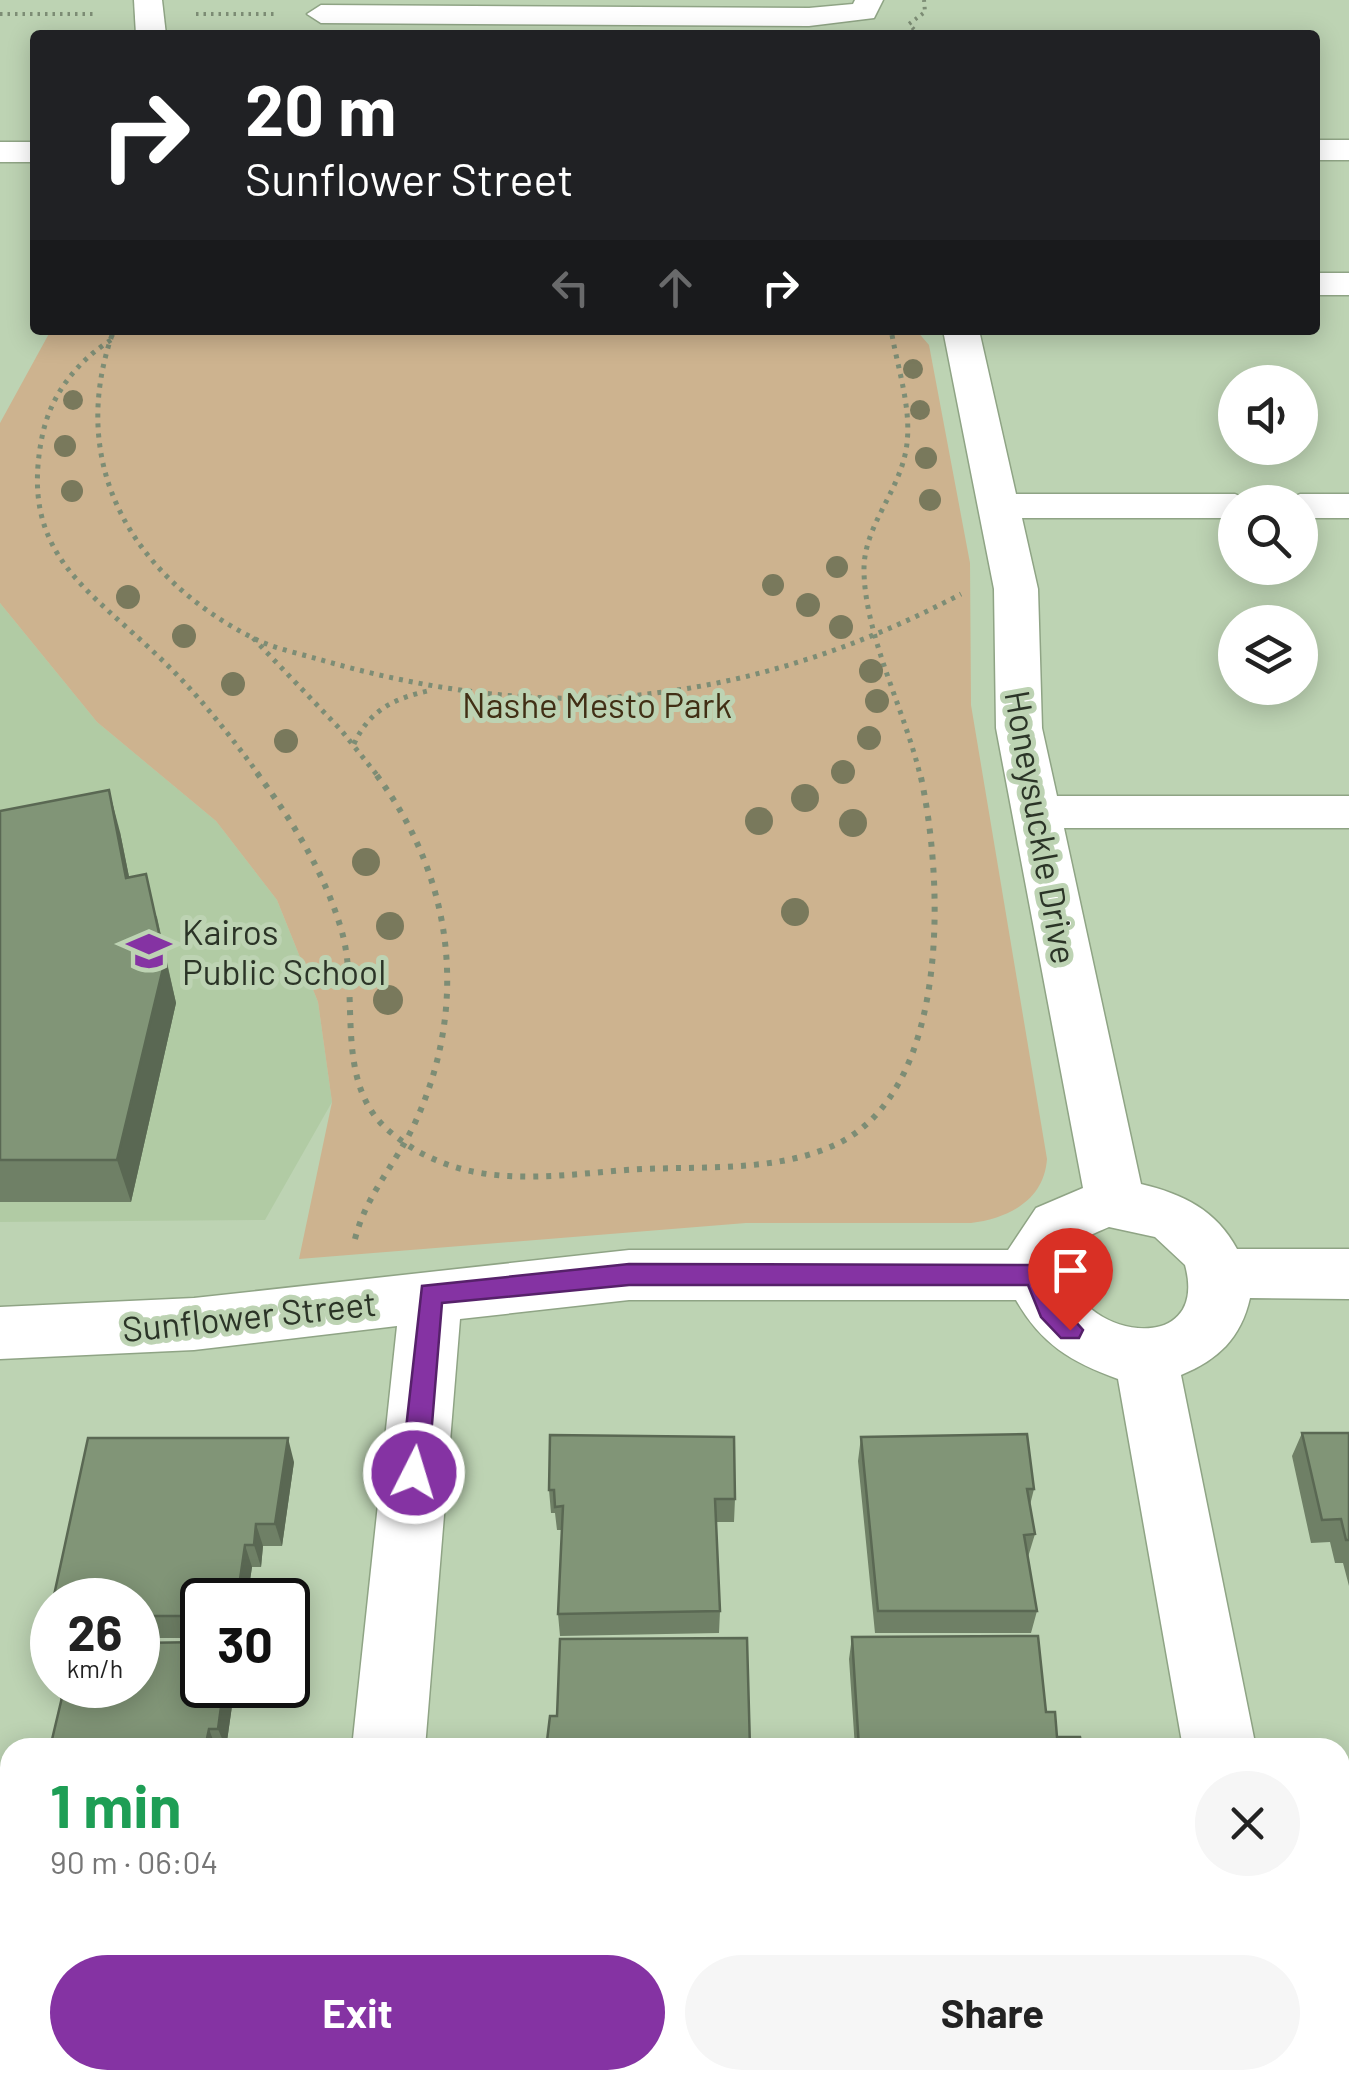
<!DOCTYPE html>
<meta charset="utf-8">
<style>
body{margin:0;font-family:Barlow,sans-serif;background:#f6f6f6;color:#222;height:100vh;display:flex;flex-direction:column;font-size:38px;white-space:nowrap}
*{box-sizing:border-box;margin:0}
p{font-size:32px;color:#767676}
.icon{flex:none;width:55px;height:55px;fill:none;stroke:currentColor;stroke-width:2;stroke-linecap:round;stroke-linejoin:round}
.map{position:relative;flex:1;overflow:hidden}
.details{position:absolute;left:0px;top:1738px;width:1350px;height:352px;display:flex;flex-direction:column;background:#fff;border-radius:30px 30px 0 0;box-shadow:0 5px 25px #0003}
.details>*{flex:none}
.banner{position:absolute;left:30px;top:30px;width:1290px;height:305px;border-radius:10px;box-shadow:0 5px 25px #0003;background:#202124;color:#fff;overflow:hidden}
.fabs{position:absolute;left:1218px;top:365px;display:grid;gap:20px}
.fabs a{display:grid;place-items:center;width:100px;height:100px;border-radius:50%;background:#fff;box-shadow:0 5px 25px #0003;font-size:50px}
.speed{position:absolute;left:30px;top:1578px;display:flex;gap:20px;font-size:50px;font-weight:700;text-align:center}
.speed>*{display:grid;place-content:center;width:130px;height:130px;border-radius:50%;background:#fff;box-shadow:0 5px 25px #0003;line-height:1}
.speed small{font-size:25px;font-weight:400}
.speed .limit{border:5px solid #111;border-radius:15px;background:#fff;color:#111}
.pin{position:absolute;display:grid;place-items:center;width:85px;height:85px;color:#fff;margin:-102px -42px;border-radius:50% 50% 50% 0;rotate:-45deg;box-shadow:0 0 10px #0007}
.pin .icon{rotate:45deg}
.me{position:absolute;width:110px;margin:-55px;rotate:5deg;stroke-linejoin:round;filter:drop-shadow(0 0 8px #0008)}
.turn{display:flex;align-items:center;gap:35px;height:210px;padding:0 50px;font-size:45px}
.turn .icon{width:130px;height:130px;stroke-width:2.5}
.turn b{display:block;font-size:70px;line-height:85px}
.lanes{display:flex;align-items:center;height:95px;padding:0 50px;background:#0003;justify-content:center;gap:50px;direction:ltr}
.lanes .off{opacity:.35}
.round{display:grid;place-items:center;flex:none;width:105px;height:105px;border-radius:52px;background:#f6f6f6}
.head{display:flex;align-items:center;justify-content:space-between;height:170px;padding:0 50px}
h1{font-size:60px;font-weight:700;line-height:75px;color:#1e9e55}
.action{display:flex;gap:20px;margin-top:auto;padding:20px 50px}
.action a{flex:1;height:115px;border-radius:60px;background:#8533a3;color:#fff;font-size:40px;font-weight:700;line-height:115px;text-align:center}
.action a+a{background:#f6f6f6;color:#222}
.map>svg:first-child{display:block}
</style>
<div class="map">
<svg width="1349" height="2089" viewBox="0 0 1349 2089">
<rect width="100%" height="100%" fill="#bdd3b3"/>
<path fill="#b1cba4" d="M0 603 97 722 216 821 277 900 318 1002 332 1102 265 1220 0 1222Z"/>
<path fill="#cdb38f" d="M51 330H916L929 345 970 563 971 705 1047 1159C1044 1201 1008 1218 971 1223H746L299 1259 332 1102 318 1002 277 900 216 821 97 722 0 603V423Z"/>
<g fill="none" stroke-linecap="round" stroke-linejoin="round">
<g stroke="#8fa485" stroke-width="3">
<g id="minor">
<path d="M134 0H162L166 35H136Z"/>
<path d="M855 0H883L874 18 809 26 321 23 307 14 321 5 809 8 853 4Z"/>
<rect x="1315" y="140" width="34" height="20"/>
<rect x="0" y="142" width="35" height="20"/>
<rect x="1315" y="273" width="34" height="22"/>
<path d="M943 330H979L1016 494H1235L1253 502H1235V518H1022L1038 589 1042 728 1057 796H1349V828H1064L1141 1184C1183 1194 1216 1210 1237 1249H1349V1299L1250 1298C1241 1338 1218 1360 1181 1375L1256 1748H1183L1118 1379C1071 1362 1041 1344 1016 1300H629L460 1319 425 1748H352L397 1326 194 1350 0 1359V1307L194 1298 629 1250H1008L1036 1208 1083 1188 996 728 994 589ZM1109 1227 1155 1237 1185 1265C1211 1360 1073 1338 1068 1266 1068 1256 1072 1246 1081 1240 1089 1235 1100 1231 1109 1227Z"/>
<path d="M1300 494H1349V518H1300V502H1282Z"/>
<path d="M316 2080H398L397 2089H315Z"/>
<path d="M1244 2080H1326L1328 2089H1246Z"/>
</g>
</g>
<g stroke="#7d8d75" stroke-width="4" stroke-dasharray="2.5 5" stroke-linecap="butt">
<path d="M0 14H96"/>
<path d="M196 14H274"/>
<path d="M919 35 909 24 925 12 924 0"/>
<path d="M891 330 892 337"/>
<path d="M112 337 114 330"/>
</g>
<g stroke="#7d8d75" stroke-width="5" stroke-dasharray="4 6" stroke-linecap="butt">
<path d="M112 335C67 466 133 577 253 638 273 648 297 653 318 659 415 687 515 703 616 697 738 688 853 651 961 594"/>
<path d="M892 335C899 374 914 416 905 455 896 495 864 528 864 569 864 634 905 711 920 775"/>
<path d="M111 340C76 362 50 396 42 437 19 553 86 587 160 658 197 693 229 734 259 775"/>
<path d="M253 638 341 730 377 775"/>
<path d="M354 744C370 709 395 698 432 690"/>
</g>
<g stroke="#7d8d75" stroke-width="6" stroke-dasharray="5 8" stroke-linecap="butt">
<path d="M257 773C293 822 325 873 342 932 360 997 333 1083 389 1131 460 1191 541 1177 626 1170 695 1165 771 1174 835 1145 952 1091 944 878 920 773"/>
<path d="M355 1239C366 1195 395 1165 414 1125 470 1006 454 877 375 773"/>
</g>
<use href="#minor" fill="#fff" fill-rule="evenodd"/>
</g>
<g fill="#79795c">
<circle cx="913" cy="369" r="10"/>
<circle cx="73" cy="400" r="10"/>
<circle cx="920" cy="410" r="10"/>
<circle cx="65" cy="446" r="11"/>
<circle cx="926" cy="458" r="11"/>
<circle cx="72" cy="491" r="11"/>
<circle cx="930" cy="500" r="11"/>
<circle cx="837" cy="567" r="11"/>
<circle cx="773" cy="585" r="11"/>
<circle cx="128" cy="597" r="12"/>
<circle cx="808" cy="605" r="12"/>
<circle cx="841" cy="627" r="12"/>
<circle cx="184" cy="636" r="12"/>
<circle cx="871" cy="671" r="12"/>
<circle cx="233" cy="684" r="12"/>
<circle cx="877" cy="701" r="12"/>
<circle cx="869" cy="738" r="12"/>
<circle cx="286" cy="741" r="12"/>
<circle cx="843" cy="772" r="12"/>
<circle cx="805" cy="798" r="14"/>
<circle cx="759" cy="821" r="14"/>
<circle cx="853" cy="823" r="14"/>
<circle cx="366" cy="862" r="14"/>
<circle cx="795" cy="912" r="14"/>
<circle cx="390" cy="926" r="14"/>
<circle cx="388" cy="1000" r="15"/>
</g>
<g fill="#6f8066">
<path d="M0 811 120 832 129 877 157 917 176 1003 131 1202H0Z"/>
<path d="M1302 1433H1349V1586L1343 1563H1335L1330 1542 1311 1543 1292 1456Z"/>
<path d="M861 1437 1034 1489 1030 1505 1035 1534 1028 1557 1037 1611 1031 1633H875L858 1461Z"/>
<path d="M294 1462 282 1546H263L261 1567H252L247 1600H202V1638H138V1600Z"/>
<path d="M549 1490 735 1499 734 1522H716L720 1611 719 1633 560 1636 558 1614 562 1530H557L555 1513H551Z"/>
<path d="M852 1637 1046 1712 1057 1737 1082 1748H855L849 1659Z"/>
<path d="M202 1685H235L226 1748H50L61 1700 56 1690Z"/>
<path d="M10 1799V1871L0 1855V1843Z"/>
<path d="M904 2080H1093L1094 2089H904Z"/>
</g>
<g fill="#5a6853">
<path d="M109 790 120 832 138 921 126 878Z"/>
<path d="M146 874 176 1003 131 1202 117 1160 144 964 138 938Z"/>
<path d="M288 1438 294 1462 282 1546 275 1524Z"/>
<path d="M256 1524 263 1546 261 1567 254 1545Z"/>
<path d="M245 1545 252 1567 247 1600H237Z"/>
<path d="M224 1685H235L226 1748 218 1729Z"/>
<path d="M209 1729 216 1748H205Z"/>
<path d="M160 2080H172L171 2089H158Z"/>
</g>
<g fill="#819577" stroke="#5a6853" stroke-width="2.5">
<path d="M109 790 126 878 146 874 159 933 138 938 144 964 165 960 117 1160H0V811Z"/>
<path d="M1302 1433H1349V1540H1346L1341 1519 1322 1520Z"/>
<path d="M1027 1434 1034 1489H1027L1035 1534 1024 1535 1037 1611H878L861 1437Z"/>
<path d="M550 1435 734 1437 735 1499H715L720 1611 558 1614 563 1506 555 1507 554 1490H549Z"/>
<path d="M88 1438H288L275 1524H256L254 1545H245L237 1600H202V1616H138V1600H53Z"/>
<path d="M1038 1636 1046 1712H1055L1057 1737H1080L1082 1748H859L852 1637Z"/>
<path d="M747 1638 750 1748H527L528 1741H547L550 1716H557L560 1639Z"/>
<path d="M202 1642V1685H224L218 1729H209L205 1748H50L64 1689 56 1690 58 1685H138V1643Z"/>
<path d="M10 1799V1852H0V1843Z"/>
<path d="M0 1884H10V2080H160L158 2089H0V1981L2 1973H0Z"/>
<path d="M540 2080H722L723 2089H540Z"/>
<path d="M909 2080H1093L1094 2089H910Z"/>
</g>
<path fill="#8533a3" stroke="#56216a" stroke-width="2.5" d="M629 1264 1037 1265 1046 1268 1060 1304 1083 1330 1079 1338H1061L1041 1317 1028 1285H629L442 1303 428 1473 424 1481 414 1485 405 1481 401 1473 422 1286Z"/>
<defs>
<g id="school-bare" transform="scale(3.45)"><path d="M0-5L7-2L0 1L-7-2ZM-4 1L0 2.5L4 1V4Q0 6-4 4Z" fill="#8533a3" stroke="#bdd3b3" stroke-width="2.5" paint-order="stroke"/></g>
</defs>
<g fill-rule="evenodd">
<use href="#school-bare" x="149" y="951"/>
</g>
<g text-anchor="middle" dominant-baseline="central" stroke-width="10" stroke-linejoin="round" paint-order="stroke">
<g font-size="35" fill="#412f15" stroke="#bdd3b3">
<text x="597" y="704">Nashe Mesto Park</text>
</g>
<g font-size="35" fill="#2b3427" stroke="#bdd3b3">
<text transform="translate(1042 827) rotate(80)">Honeysuckle Drive</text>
<text transform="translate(249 1315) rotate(-6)">Sunflower Street</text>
</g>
<g font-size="35" fill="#2b3427" stroke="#bdd3b3" text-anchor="start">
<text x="182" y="931">Kairos<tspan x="182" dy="40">Public School</tspan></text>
</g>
</g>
</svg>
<div class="fabs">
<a><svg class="icon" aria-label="sound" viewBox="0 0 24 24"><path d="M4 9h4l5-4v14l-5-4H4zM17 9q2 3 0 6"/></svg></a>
<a><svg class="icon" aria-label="search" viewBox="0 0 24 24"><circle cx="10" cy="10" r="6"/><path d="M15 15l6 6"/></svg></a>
<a><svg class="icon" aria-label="layers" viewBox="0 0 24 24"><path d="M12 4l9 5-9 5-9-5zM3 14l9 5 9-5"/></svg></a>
</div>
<div class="speed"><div>26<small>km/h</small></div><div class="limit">30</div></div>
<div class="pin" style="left:1070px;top:1330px;background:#d93025"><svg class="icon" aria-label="arrive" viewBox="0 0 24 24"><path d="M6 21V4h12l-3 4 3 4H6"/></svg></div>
<svg class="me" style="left:414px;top:1473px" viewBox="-20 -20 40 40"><circle r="17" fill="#8533a3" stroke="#fff" stroke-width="3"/><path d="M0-11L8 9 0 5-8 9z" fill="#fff"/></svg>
<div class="banner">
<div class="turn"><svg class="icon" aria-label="right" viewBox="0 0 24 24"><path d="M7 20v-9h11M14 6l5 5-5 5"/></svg><div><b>20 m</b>Sunflower Street</div></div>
<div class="lanes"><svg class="icon off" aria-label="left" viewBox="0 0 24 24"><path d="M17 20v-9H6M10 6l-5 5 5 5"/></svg><svg class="icon off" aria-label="ahead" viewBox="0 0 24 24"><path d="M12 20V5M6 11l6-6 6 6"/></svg><svg class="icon" aria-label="right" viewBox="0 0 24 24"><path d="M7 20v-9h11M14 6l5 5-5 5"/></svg></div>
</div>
<section class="details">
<div class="head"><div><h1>1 min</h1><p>90 m · 06:04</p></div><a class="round"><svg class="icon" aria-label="close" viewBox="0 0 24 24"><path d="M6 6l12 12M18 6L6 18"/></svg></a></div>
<div class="action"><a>Exit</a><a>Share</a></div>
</section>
</div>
